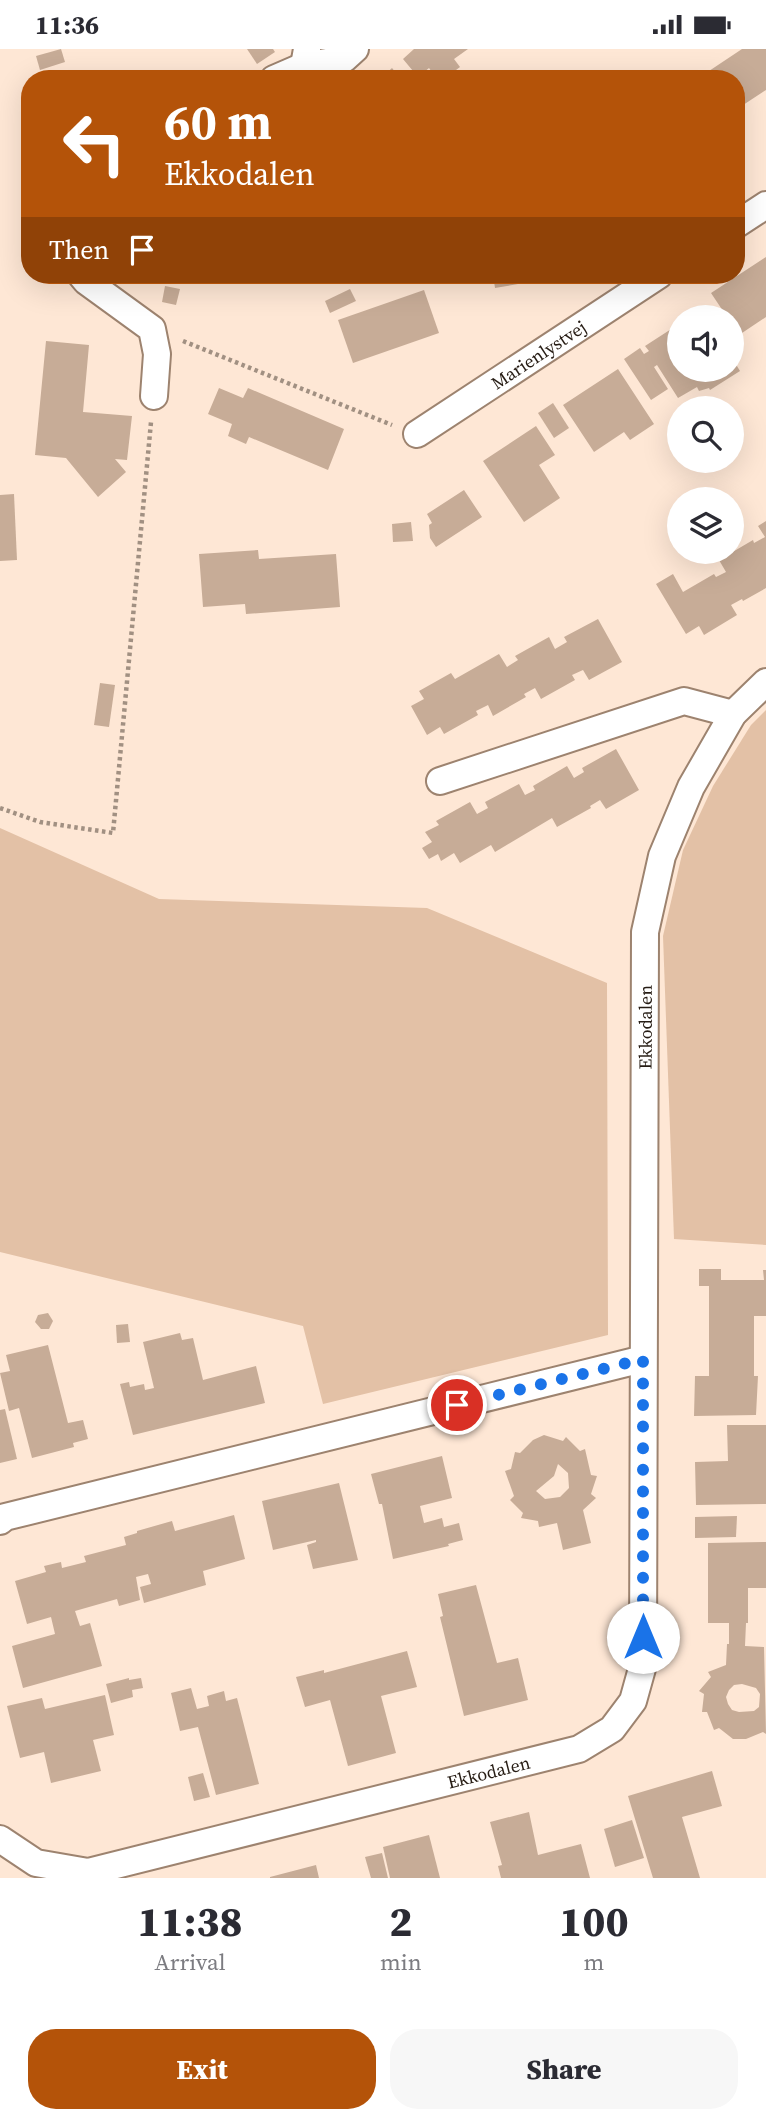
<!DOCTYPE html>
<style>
body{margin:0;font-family:"Source Serif 4",serif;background:#f7f7f7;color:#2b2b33;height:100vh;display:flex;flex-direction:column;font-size:26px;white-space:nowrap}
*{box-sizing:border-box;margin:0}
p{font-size:23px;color:#7c7c81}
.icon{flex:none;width:38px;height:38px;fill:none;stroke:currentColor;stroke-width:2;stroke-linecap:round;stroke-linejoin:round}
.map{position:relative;height:1829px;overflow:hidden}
.sheet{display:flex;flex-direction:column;background:#fff;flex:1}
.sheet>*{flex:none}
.banner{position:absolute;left:21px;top:21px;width:724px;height:214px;border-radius:28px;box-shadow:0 7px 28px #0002;background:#b45309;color:#fff;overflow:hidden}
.buttons{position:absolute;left:667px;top:256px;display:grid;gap:14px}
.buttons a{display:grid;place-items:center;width:77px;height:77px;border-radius:50%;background:#fff;box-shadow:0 7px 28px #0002;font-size:35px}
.pin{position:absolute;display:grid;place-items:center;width:60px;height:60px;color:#fff;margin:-30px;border:4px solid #fff;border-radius:50%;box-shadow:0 2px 7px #0007}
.me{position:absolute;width:77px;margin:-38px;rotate:0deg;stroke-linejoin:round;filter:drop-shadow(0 0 5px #0008)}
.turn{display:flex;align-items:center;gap:24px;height:147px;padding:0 28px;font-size:32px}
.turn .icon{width:91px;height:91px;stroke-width:2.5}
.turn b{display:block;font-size:49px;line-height:60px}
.then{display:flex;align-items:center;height:66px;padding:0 28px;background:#0003;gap:14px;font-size:26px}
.eta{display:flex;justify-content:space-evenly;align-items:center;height:119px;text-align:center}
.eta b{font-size:42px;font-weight:800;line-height:49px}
.button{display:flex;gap:14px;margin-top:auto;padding:14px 28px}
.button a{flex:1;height:80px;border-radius:28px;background:#b45309;color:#fff;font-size:28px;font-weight:800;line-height:80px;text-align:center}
.button a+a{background:#f7f7f7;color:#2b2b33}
.status{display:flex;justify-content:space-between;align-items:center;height:49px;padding:0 35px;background:#fff;direction:ltr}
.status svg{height:19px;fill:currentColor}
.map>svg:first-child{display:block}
</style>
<div class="status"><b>11:36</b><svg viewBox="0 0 49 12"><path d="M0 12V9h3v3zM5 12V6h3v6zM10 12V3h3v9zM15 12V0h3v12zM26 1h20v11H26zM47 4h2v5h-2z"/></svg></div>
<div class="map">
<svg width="766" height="1829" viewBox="0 0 766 1829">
<rect width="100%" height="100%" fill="#fee7d5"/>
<g fill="#e3c1a6">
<path d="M766 661V1196L674 1190 663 887 683 801 713 737 751 676Z"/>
<path d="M0 779 159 850 427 859 607 934 608 1286 323 1355 303 1277 0 1203Z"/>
</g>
<g fill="#c7ac97" fill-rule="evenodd">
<path d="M61 0 65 13 40 21 36 7Z"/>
<path d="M247 0H273L275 3 257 15Z"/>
<path d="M414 0H468L454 10 460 18 444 30H437L429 19 418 28 403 10Z"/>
<path d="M742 0H766V41L737 60V30H697Z"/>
<path d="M392 19 400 29 404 26 407 30H380Z"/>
<path d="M766 208V268L739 286 732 274V268H727L711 244Z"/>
<path d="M493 226H534L535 232 495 239Z"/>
<path d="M165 237 180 240 176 256 162 253Z"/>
<path d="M350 240 356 252 330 264 325 252Z"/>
<path d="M424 241 439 284 353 314 338 271Z"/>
<path d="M679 275V320H732V309L740 322 710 341 709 339 699 342 697 338 678 349 657 316 654 318 668 340 651 351 624 310 640 299 644 305 649 302 645 297Z"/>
<path d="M46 292 89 296 83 363 132 367 127 411 115 410 126 423 98 448 66 409 35 406Z"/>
<path d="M618 320 654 375 630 391 624 383 594 403 563 356Z"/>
<path d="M219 339 243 349 248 339 344 380 328 421 249 388 246 395 228 387 232 375 208 365Z"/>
<path d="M553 354 569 379 554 389 538 364Z"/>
<path d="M536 377 555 406 539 416 560 449 524 473 483 412Z"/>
<path d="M464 441 482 468 436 498 430 489 429 476 432 474 427 465Z"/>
<path d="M14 445 17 511 0 512V446Z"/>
<path d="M766 472V539L743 552 742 550 731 556 737 566 704 586 699 577 686 585 656 535 673 525 683 543 714 525 716 528 726 523 719 511 753 491 754 494 765 488 758 477Z"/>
<path d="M411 473 413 492 393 493 392 475Z"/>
<path d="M258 501 259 510 336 505 340 558 246 565 245 555 203 558 199 505Z"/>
<path d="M598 570 622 613 589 631 583 621 572 626 575 631 541 650 535 639 524 645 526 648 493 667 488 656 476 662 478 666 444 685 440 678 427 686 411 657 424 650 419 642 451 624 455 630 499 605 507 618 518 611 515 607 549 588 555 600 567 593 564 588Z"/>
<path d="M100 634 115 636 109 678 94 676Z"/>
<path d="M616 700 639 741 606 760 600 751 590 757 591 759 557 778 552 769 495 803 491 796 460 814 454 804 441 812 438 805 429 810 422 799 432 793 425 783 439 776 436 772 470 753 477 765 488 759 485 753 519 735 525 746 535 741 533 737 567 717 574 729 584 723 582 719Z"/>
<path d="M699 1220H721V1231H764L763 1221H766V1267H754V1327H758L756 1366 694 1367 695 1327H709V1237H699Z"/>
<path d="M48 1264 53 1272 49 1280H41L35 1273 38 1266Z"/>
<path d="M128 1275 130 1293 117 1294 116 1276Z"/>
<path d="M180 1284 182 1291 193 1289 203 1331 256 1317 265 1354 133 1386 120 1335 129 1333 130 1338 144 1335 145 1341 154 1339 143 1293Z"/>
<path d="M48 1296 68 1374 83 1371 88 1390 73 1394 74 1398 32 1409 19 1359 9 1362 0 1324 10 1322 6 1306Z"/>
<path d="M5 1360 17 1410 0 1414V1361Z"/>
<path d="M727 1376H766V1455L696 1456 695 1413 728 1412Z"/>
<path d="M544 1386 563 1392 566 1388 580 1402 585 1400 591 1426 597 1427 591 1445 596 1449 583 1461 591 1494 563 1501 557 1474 539 1478 538 1472 521 1469 523 1464 510 1451 514 1447 505 1422 511 1420 515 1403 520 1404 533 1391ZM558 1415 568 1424 569 1439 560 1448 545 1450 536 1442 554 1427Z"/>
<path d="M442 1407 452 1449 420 1457 424 1474 442 1469 444 1478 459 1474 463 1491 448 1495 449 1497 393 1510 382 1455H379L371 1425Z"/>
<path d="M339 1434 358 1511 313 1520 307 1496 316 1493V1491L273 1501 262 1452Z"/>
<path d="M234 1466 245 1510 203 1522 206 1536 144 1554 140 1538 151 1535 148 1525 136 1528 140 1551 119 1557 117 1550 75 1562 80 1577 90 1574 102 1617 23 1639 12 1597 55 1585 51 1568 27 1575 15 1532 46 1523 44 1517 61 1513 62 1519 86 1513 84 1507 126 1496 124 1488 137 1484V1482L172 1472 175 1482Z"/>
<path d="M737 1467 736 1488 695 1489V1468Z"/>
<path d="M766 1493V1539H748V1574H746L745 1597 764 1598 766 1685 763 1683 746 1690H733L719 1679 714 1681 707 1663H702L704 1645 699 1642 711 1628 708 1623 726 1616 727 1595H729V1574H708V1494ZM742 1635 756 1639 760 1645 759 1658 754 1662 739 1663 732 1661 728 1655 726 1648 729 1641 734 1636Z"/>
<path d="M476 1536 497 1614 518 1609 528 1651 464 1667 440 1568 443 1567 438 1545Z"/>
<path d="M407 1602 417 1638 381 1647 396 1704 348 1717 330 1651 305 1658 296 1628 324 1621V1624Z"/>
<path d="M129 1629V1631L141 1629 143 1639 132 1641 133 1648 111 1654 106 1635Z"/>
<path d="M191 1639 197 1660 209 1657 207 1647 224 1642 226 1652 237 1649 259 1735 216 1746 198 1678 180 1682 171 1644Z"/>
<path d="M105 1646 114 1686 93 1691 101 1722 51 1734 44 1703 20 1709 7 1657 42 1649 45 1660Z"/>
<path d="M712 1722 722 1757 682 1768 700 1829H653L628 1747Z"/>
<path d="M203 1724 210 1748 194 1752 188 1728Z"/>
<path d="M529 1763 538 1806 581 1795 590 1829H501L498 1817 502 1816 490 1773Z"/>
<path d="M632 1771 644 1809 615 1818 604 1780Z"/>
<path d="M429 1786 440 1829H390L383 1798Z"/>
<path d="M382 1804 388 1829H371L365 1808Z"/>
<path d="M316 1816 319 1829H270V1828Z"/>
</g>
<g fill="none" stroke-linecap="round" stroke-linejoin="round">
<g stroke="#9d836f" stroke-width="30">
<g id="minor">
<path d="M307 0 304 17 344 10 355 0"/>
<path d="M274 30 304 17"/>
<path d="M737 175 766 156"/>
<path d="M81 226 86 232 152 280 157 305 154 347"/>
<path id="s1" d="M417 385 659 226"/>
<path d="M440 732 684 652 733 665"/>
<path d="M0 1472 5 1468 643 1310"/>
<path id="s2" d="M0 1790 36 1814 88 1823 579 1700 612 1680 633 1652 643 1616 645 883 662 807 691 738 733 665 766 633"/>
</g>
</g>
<g stroke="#a19082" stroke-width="4.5" stroke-dasharray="3.5 3.5" stroke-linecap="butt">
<path d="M183 292 392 376"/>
<path d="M0 759 40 773 113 784 151 373"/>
</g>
<use href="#minor" stroke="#fff" stroke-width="26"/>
</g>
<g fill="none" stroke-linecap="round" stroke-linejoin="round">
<path stroke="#1a73e8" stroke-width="12" stroke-dasharray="0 21.6" d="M457 1356 643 1310V1588"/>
</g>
<g text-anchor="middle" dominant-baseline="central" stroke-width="5" stroke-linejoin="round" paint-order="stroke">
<g font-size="18" fill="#261c14" stroke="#fee7d5">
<text stroke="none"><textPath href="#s1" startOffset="145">Marienlystvej</textPath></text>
<text stroke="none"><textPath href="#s2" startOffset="1351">Ekkodalen</textPath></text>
<text stroke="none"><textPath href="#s2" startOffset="509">Ekkodalen</textPath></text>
</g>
</g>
</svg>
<div class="buttons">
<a><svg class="icon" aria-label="sound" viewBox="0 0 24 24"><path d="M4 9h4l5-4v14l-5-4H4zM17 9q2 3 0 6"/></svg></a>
<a><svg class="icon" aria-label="search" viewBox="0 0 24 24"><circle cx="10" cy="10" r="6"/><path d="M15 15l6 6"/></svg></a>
<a><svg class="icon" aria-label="layers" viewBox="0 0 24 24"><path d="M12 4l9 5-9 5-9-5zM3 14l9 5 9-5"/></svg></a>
</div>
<div class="pin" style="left:457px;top:1356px;background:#d93025"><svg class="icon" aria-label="arrive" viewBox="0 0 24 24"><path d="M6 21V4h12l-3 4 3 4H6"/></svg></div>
<svg class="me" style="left:643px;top:1588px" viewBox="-20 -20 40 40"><circle r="19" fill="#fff"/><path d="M0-13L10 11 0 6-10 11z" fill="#1a73e8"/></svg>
<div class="banner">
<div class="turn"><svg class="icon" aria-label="left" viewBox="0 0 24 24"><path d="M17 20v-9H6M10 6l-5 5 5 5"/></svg><div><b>60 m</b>Ekkodalen</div></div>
<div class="then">Then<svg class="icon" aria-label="arrive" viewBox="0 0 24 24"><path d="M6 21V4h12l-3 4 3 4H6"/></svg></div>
</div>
</div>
<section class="sheet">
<div class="eta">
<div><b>11:38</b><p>Arrival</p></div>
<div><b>2</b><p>min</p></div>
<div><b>100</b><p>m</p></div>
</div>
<div class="button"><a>Exit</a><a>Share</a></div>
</section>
